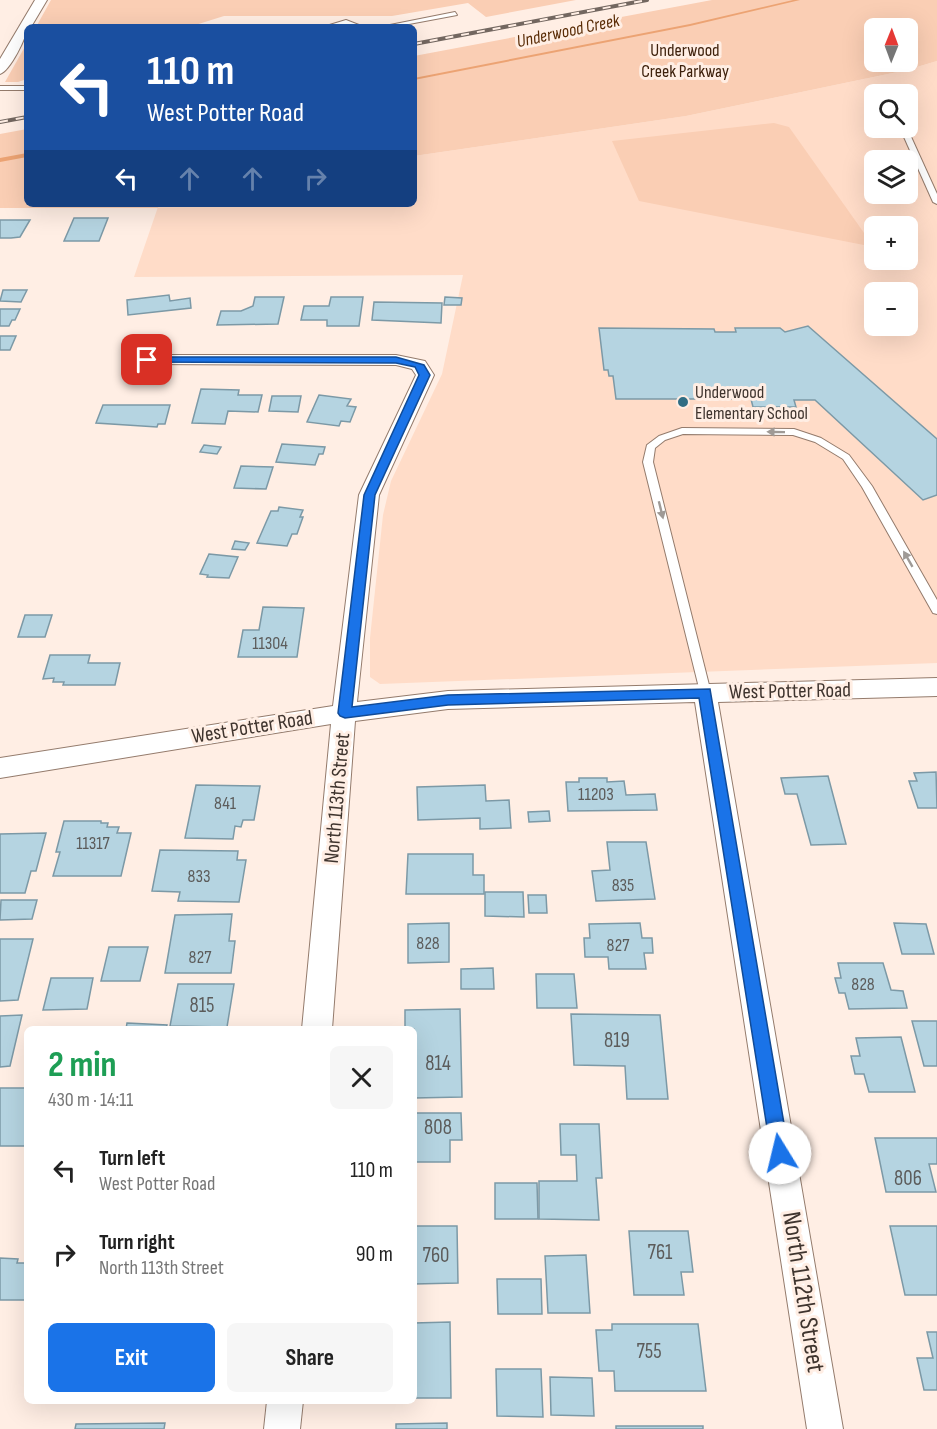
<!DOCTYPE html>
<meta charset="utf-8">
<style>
body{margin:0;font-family:"Sofia Sans Condensed",sans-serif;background:#f6f6f6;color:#222;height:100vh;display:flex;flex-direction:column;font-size:22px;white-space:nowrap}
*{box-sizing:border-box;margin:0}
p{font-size:20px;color:#767676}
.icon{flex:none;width:33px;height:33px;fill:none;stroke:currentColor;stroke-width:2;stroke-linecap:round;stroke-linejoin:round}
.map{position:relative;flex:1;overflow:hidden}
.drawer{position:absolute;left:24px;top:1026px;width:393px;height:378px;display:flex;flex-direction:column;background:#fff;border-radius:9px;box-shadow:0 6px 24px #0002}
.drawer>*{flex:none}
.top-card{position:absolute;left:24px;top:24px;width:393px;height:183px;border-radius:9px;box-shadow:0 6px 24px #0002;background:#1a4fa0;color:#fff;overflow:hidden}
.needle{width:39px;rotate:1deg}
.fabs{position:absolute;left:864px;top:18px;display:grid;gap:12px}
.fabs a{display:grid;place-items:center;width:54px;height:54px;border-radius:9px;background:#fff;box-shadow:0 6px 24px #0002;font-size:30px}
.pin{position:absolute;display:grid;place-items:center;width:51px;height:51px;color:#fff;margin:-26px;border-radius:12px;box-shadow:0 3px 9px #0006}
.me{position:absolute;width:66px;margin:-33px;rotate:351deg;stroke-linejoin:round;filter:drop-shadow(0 0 4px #0008)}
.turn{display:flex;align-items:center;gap:21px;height:126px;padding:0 24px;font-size:27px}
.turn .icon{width:78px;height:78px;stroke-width:2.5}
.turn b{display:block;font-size:42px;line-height:51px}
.lanes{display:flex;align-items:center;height:57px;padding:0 24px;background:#0003;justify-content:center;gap:30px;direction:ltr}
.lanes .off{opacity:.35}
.round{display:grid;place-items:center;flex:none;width:63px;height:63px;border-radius:9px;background:#f6f6f6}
.overview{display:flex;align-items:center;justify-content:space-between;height:102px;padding:0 24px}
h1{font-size:36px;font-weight:700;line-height:45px;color:#1e9e55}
.primary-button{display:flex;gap:12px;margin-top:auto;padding:12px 24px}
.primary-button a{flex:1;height:69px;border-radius:9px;background:#1a73e8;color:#fff;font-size:24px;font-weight:700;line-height:69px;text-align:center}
.primary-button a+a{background:#f6f6f6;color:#222}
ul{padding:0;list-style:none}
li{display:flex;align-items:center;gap:18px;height:84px;padding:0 24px}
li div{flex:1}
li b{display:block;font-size:22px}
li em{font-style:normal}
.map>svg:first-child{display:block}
</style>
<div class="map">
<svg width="937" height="1429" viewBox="0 0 937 1429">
<rect width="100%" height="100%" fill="#ffeee4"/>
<path fill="#ffdcc8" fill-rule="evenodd" d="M937 61V663L380 684 370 677V638L383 515 391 481 442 374 463 275 134 277 159 204H414V156L686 116 907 70ZM874 94H908V128H874ZM874 160H908V194H874ZM874 226H908V260H874ZM874 292H908V326H874Z"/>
<g fill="#faceb4" fill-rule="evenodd">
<path d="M51 0H576L486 17 468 3 392 16H224L189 27H36Z"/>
<path d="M712 0H937V61L907 70 686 116 414 156V56ZM908 28V62H874V28Z"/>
<path d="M27 43V79L18 82H5Z"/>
<path d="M774 123 789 127 874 247 639 201 612 141Z"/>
<path d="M27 129V204H159L158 208H0V134Z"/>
</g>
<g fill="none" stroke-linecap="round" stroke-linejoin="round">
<g fill="#eca373" fill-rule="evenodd">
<path d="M793 0H800L690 26 414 80V78L690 24Z"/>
<path d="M27 153V157L0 162V158Z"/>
</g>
</g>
<g fill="#b5d4e1" stroke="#7c99a6" stroke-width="1.5">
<path d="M74 218H108L99 241H64Z"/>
<path d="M0 220H30L20 237 11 238H0Z"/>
<path d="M3 290H27L21 302 0 301Z"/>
<path d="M169 295 170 301 190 298 191 308 128 315 127 300Z"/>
<path d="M255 297H284L278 324 217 325 221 311H241L253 306Z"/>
<path d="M331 297H363L359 326H327V320H301L304 306H329Z"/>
<path d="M445 297 462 298 461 305H444Z"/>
<path d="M374 302 442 303 441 323 372 320Z"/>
<path d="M0 309H20L15 320H12L9 326H0Z"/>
<path d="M808 326 937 439V495L923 500 815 400H794L796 407H753L751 399H616L613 376H609L608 370H604L599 328 714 329 715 332H736L735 328H780L785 332Z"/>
<path d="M0 336H16L10 350H0Z"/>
<path d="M201 389 239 390 238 395H262L258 412 228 411 225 424 192 423Z"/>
<path d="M319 395 351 399 347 406 356 407 350 422 341 421 339 426 307 422Z"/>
<path d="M272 396H301L298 412 269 411Z"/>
<path d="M103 405H170L165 424H158L157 427 96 423Z"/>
<path d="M282 444 325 447 323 454H319L315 465 276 462Z"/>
<path d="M204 445 221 447 217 454 200 452Z"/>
<path d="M241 466 273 467 266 489 234 488Z"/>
<path d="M279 507 303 510 300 517H303L297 534H292L287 546 257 543 271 511H278Z"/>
<path d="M235 541 249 543 245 550 232 549Z"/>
<path d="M209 554 238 557 229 578 207 577 208 575 200 574Z"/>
<path d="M263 607 304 608 297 657H238L243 630H259Z"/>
<path d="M25 615H52L45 637H18Z"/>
<path d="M50 655H90L88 663H120L115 685H63L64 682H53L54 678 43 679Z"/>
<path d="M936 772 937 808H918L909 781H917L914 773Z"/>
<path d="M828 776 846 844 811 845 797 794H785L781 778Z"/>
<path d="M579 778H607V782L624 781 626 795 655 794 657 810 568 811 566 782H579Z"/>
<path d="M196 785 260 786 254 820H243L241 827 235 826 233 839 185 838Z"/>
<path d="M485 785 486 801 509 800 511 828 480 829V818L418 820 417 787Z"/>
<path d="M549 811 550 821 529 822 528 812Z"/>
<path d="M64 821H101V823H108L107 827H119L117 833H131L121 876H53L60 852H56Z"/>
<path d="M46 833 36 871H31L25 893H0V834Z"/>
<path d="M607 842H646L655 899 596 901 592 871 610 870Z"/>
<path d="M160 850 238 851 237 860H246L239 902 178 901 180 892 152 891Z"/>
<path d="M408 854H473V875H484V894H406Z"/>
<path d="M485 892H523L524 917 485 916Z"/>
<path d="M528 895H546L547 913H529Z"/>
<path d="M1 900H37L32 919 0 920Z"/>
<path d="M232 914 229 941H235L231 973H165L175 915Z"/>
<path d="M449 923V962L408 963V924Z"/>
<path d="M640 923 642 938H652L653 953H644L646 969H609L608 957H585L584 938H590L589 924Z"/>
<path d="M894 923 926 924 934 954H902Z"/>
<path d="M0 939H33L18 1000 0 1001Z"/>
<path d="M109 947H148L140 981H101Z"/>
<path d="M838 963H883L891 990 903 991 907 1008 849 1009 845 993H839L835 978H841Z"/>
<path d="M493 968 494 989H461V969Z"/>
<path d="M536 974H574L577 1008H537Z"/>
<path d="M51 978H93L87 1009 43 1010Z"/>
<path d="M178 984H234L227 1027 170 1026Z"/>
<path d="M460 1009 462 1097 414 1098V1029H405V1010Z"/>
<path d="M571 1014 660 1015 668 1099H627L625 1066 574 1065Z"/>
<path d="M22 1015 10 1066 0 1067V1016Z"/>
<path d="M912 1021H937V1066H924Z"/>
<path d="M127 1023 167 1025 166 1029H126Z"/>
<path d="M901 1037 915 1092H869L864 1074H855L851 1056H860L856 1038Z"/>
<path d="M0 1088H27L25 1146H0Z"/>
<path d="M414 1113H461L462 1140H450V1162H414Z"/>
<path d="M560 1124H599L602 1178H596L599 1220 539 1219V1181H577L576 1155H561Z"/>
<path d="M875 1138H937V1164H929L936 1192H886Z"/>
<path d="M495 1183H537L538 1219H495Z"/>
<path d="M414 1226H457L458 1283 414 1284Z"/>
<path d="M890 1226H937V1295H905Z"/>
<path d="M629 1231H688L693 1272H681L684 1295H634Z"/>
<path d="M586 1255 590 1313H548L545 1256Z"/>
<path d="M0 1258 18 1259 17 1263H27V1300H0Z"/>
<path d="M497 1279H541L542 1314H498Z"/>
<path d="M450 1322 451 1398H414V1323Z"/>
<path d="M612 1324H698L706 1391H615L614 1371H599L596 1330H612Z"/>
<path d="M927 1332H937V1390H924L917 1358H933Z"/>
<path d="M496 1369H541L543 1417 497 1416Z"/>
<path d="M550 1377 592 1378 594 1416 551 1415Z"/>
<path d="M165 1423 164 1429H75L76 1424Z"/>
<path d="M447 1423V1429H396V1424Z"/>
<rect x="616" y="1426" width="87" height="3"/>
</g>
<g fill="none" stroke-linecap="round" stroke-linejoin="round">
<g stroke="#947b6c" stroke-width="2">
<g id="service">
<path d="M455 12 457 15 393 27H380Z"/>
<path d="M346 20 364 27H355L346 24 323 27Z"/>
<path d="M269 25H297L300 27H266Z"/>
<rect x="0" y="86" width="27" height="4"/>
<path d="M900 128H907L937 194V204L933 202Z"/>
<path d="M682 428 794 429 821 438 849 455 872 486 937 600V614L933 613 862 487 843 459 815 442 793 435 683 434 665 440 655 448 653 462 711 693 705 697 701 696 643 462 647 445 659 436Z"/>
</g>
</g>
<g stroke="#947b6c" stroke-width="2">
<g id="minor">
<path d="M35 0H47L31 27H27C27 37 10 71 0 74V59Z"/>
<path d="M147 355H396L425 361 434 375 379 495 357 702 448 691 937 678V696L718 702 843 1429H807L695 702 448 709 355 721 332 1029H302L331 724 0 778V758L333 706 359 495 416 375 412 369 396 365 141 364 138 360 141 356Z"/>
<path d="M267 1401H303L300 1429H264Z"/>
</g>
</g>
<use href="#service" fill="#fff" fill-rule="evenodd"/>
<use href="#minor" fill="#fff" fill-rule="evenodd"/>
<g stroke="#736760" stroke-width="4">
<g id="rail">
<path d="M414 44 647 0"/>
<path d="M0 122 27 117"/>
</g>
</g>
<use href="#rail" stroke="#ffeee4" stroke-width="2" stroke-dasharray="8" stroke-linecap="butt"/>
</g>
<defs><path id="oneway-solid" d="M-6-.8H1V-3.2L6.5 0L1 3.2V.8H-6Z" transform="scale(1.5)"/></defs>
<g fill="#9f9a96">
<use href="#oneway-solid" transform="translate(776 432) rotate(-179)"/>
<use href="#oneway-solid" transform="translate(661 510) rotate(76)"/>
<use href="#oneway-solid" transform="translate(908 559) rotate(-120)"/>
</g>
<path fill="#1a73e8" stroke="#114b97" stroke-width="1.5" d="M147 357H396L424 365 430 375 375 495 352 707 448 695 710 689 789 1153 786 1159 780 1162 774 1159 771 1153 699 698 448 705 345 718 340 716 338 713 364 495 419 375 415 367 396 363 143 362V358Z"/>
<circle fill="#306d84" stroke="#ffeee4" stroke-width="2" cx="683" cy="402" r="6"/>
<g text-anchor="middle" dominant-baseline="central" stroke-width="6" stroke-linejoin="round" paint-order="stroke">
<g font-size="18" font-style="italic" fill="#592b05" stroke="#ffeee4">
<text transform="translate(568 31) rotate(-12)">Underwood Creek</text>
</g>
<g font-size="18" fill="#3e210c" stroke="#ffeee4">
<text x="685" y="50">Underwood<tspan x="685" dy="21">Creek Parkway</tspan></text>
</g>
<g font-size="18" fill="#3f342e" stroke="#ffeee4" text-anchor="start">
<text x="695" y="392">Underwood<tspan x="695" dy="21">Elementary School</tspan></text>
</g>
<g font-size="18" fill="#5c5c5b">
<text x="270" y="643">11304</text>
<text x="596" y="794">11203</text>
<text x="225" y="803">841</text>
<text x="93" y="843">11317</text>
<text x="199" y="876">833</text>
<text x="623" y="885">835</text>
<text x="428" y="943">828</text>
<text x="618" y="945">827</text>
<text x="200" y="957">827</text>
<text x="863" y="984">828</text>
</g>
<g font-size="21" fill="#3f342e" stroke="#ffeee4">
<text transform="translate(790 691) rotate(-1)">West Potter Road</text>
<text transform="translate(252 727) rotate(-9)">West Potter Road</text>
<text transform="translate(337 798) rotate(-85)">North 113th Street</text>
</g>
<g font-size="21" fill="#5c5c5b">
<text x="202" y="1005">815</text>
<text x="617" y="1040">819</text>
<text x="438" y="1063">814</text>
<text x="438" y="1127">808</text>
<text x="908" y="1178">806</text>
<text x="660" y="1252">761</text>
<text x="436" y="1255">760</text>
<text x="649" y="1351">755</text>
</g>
<g font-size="26" fill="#3f342e" stroke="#ffeee4">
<text transform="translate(803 1292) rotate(81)">North 112th Street</text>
</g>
</g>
</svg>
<div class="fabs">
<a><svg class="needle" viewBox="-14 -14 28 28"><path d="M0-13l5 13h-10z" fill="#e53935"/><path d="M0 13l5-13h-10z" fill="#767676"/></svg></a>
<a><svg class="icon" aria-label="search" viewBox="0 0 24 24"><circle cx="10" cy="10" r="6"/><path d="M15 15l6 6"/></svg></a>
<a><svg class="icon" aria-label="layers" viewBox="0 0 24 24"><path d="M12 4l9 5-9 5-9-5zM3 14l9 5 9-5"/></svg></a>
<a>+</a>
<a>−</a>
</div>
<div class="pin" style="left:147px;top:360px;background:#d93025"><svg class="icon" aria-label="arrive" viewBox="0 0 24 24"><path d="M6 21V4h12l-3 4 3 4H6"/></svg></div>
<svg class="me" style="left:780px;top:1153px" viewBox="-20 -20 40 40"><circle r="19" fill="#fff"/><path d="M0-13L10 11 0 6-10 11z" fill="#1a73e8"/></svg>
<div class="top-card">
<div class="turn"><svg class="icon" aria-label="left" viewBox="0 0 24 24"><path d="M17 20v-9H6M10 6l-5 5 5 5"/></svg><div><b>110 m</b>West Potter Road</div></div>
<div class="lanes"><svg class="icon" aria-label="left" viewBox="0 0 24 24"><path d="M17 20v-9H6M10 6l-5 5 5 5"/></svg><svg class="icon off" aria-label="ahead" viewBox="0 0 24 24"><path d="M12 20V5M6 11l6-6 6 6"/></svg><svg class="icon off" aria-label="ahead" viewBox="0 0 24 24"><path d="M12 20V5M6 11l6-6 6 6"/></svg><svg class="icon off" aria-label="right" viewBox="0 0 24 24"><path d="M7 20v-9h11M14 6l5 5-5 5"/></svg></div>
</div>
<section class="drawer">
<div class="overview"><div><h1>2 min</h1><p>430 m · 14:11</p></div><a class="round"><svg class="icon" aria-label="close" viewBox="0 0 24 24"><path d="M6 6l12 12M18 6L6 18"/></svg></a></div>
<ul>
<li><svg class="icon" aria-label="left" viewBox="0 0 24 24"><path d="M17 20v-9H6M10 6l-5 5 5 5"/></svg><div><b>Turn left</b><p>West Potter Road</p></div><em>110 m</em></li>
<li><svg class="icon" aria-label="right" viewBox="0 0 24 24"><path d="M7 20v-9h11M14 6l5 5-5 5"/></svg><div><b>Turn right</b><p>North 113th Street</p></div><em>90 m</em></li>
</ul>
<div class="primary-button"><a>Exit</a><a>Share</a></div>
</section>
</div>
